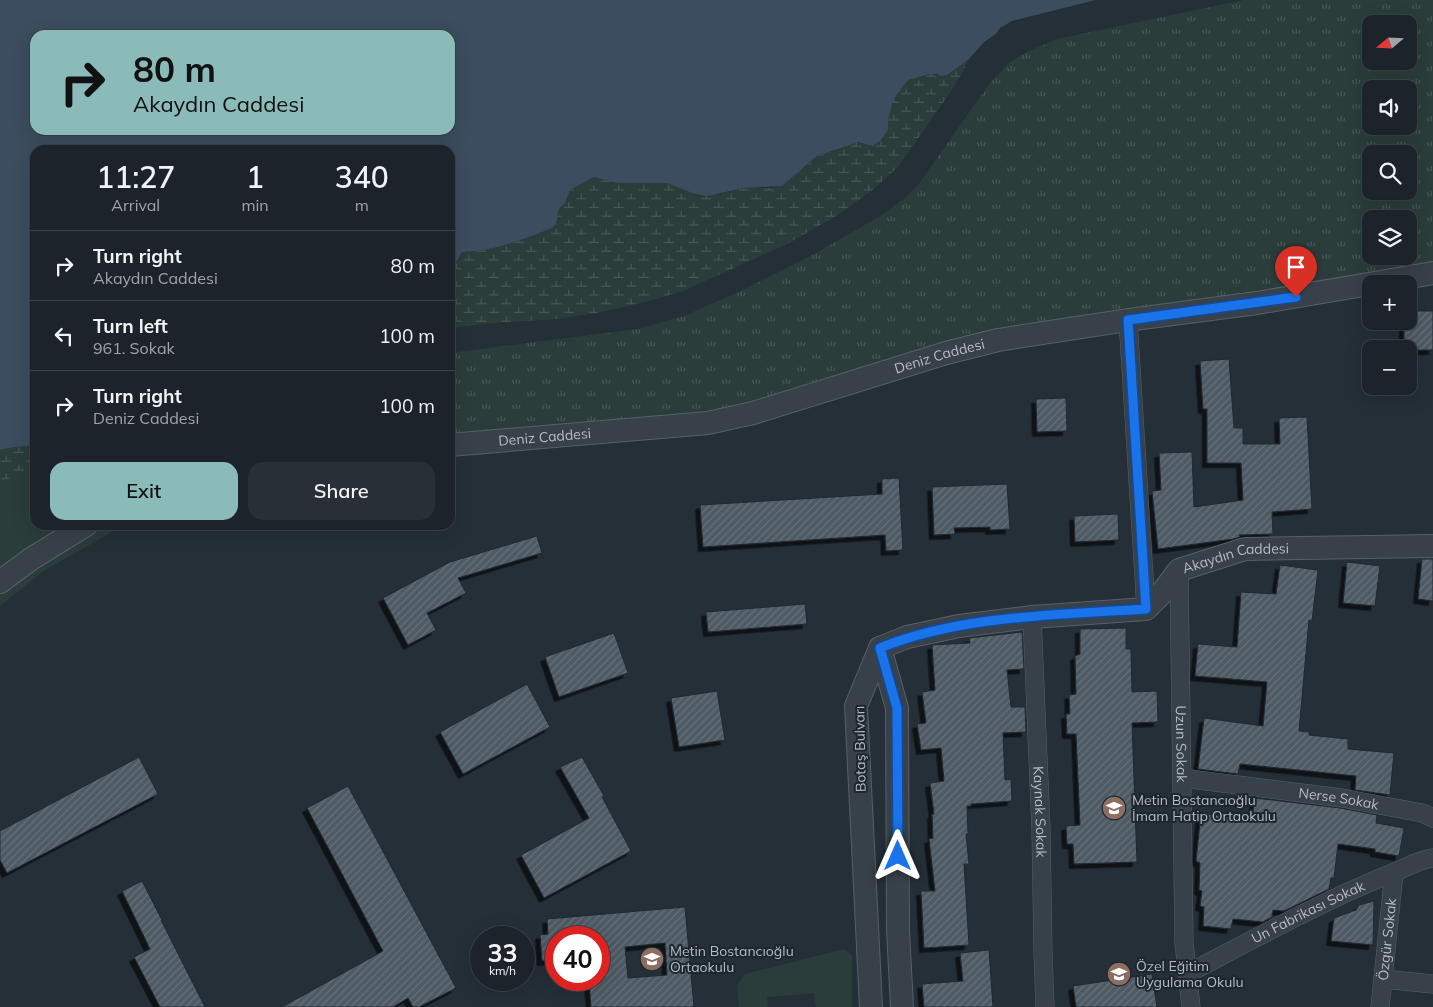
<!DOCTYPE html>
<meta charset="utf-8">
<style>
body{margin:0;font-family:Mulish,sans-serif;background:#292f36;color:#f1f3f6;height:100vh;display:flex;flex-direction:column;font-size:19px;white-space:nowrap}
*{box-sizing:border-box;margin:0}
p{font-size:16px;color:#a0a4a8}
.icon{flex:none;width:28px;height:28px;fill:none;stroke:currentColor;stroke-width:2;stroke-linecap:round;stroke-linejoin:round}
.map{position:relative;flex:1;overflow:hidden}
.sheet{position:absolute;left:30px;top:145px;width:425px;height:385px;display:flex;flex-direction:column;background:#1c232a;border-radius:15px;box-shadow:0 5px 20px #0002,0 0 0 1px #3a4047}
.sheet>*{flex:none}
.top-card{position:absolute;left:30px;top:30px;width:425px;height:105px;border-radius:15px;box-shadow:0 5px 20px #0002,0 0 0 1px #3a4047;background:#8bbbb9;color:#111;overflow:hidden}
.needle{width:32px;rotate:251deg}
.fabs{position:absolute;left:1362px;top:15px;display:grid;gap:10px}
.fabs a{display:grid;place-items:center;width:55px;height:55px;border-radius:10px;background:#1c232a;box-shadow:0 5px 20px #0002,0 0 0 1px #3a4047;font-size:25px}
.speed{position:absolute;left:470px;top:926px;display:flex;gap:10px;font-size:25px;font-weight:700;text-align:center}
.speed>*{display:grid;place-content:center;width:65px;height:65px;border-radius:50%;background:#1c232a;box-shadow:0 5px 20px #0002,0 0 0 1px #3a4047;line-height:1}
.speed small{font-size:12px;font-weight:400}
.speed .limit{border:8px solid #d22;background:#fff;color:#111}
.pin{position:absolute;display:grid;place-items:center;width:42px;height:42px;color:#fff;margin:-51px -21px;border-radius:50% 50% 50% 0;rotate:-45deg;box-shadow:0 0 5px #0007}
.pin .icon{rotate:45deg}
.me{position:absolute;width:55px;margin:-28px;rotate:0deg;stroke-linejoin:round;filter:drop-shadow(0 0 4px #0008)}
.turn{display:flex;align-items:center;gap:18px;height:105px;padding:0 20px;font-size:22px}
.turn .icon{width:65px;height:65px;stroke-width:2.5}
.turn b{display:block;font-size:35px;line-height:42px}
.eta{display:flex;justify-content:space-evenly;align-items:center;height:85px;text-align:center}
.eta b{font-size:30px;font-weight:600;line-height:35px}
.action{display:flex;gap:10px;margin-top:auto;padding:10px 20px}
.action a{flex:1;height:58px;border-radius:15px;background:#8bbbb9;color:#111;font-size:20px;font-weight:600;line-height:58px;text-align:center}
.action a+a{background:#292f36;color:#f1f3f6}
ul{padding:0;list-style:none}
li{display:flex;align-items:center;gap:15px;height:70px;padding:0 20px;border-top:1px solid #3a4047}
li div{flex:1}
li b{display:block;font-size:19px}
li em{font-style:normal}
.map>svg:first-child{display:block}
</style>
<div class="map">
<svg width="1433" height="1007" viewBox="0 0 1433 1007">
<defs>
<pattern id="wetland-marsh" width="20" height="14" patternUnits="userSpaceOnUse" patternTransform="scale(1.25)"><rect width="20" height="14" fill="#2a3d3b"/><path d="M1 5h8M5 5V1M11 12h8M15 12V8" fill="none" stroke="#465756"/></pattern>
<pattern id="park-tufts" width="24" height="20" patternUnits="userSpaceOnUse" patternTransform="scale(1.25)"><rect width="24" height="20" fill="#2a3d3b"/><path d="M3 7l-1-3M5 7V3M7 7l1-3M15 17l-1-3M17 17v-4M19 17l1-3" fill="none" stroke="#465756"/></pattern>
<pattern id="building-hatch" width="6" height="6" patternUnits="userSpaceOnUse" patternTransform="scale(1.25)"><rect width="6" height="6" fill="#4e5a64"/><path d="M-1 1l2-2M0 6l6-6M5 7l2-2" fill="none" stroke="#657079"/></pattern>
<filter id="shadow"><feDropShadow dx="-4.5" dy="4.5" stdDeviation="0" flood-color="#0009"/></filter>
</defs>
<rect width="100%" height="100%" fill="#252f38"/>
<g fill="#2a3d3b">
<path d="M35 469V525H124L42 572 0 606V485L18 473Z"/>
<path d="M844 949 852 955V1007H816L814 993 767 997 768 1007H739L737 985 745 974Z"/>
</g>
<g fill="url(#wetland-marsh)">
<path d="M968 60 963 72 949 94 898 167 874 189 836 216 787 244 683 291 649 301 596 313 558 319 491 323 450 328V261H457L462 252C493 252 529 239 556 224L559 208 565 203 570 190 594 177 617 183H667L692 193 720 194 744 188H773L805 167 817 156 848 144 858 142 865 144 888 130V121L893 100 908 79 930 74 947 75Z"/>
<path d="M31 444 35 445V469L18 473 0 485V450C5 447 24 446 31 444Z"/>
</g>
<path fill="url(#park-tufts)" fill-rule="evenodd" d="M1244 0H1433V273L998 340 753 413 450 445V353L638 329 684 316 741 291 809 257 882 215 905 198 918 185 990 83 1010 62 1025 53 1057 39ZM1371 24H1409V61H1371ZM1371 89H1409V126H1371ZM1371 154H1409V191H1371ZM1371 219H1409V256H1371Z"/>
<path fill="#3b4d5e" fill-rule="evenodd" d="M0 0H1096L1012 21 1000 28 996 34 984 42 968 60 947 75 941 76 937 74H930L908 80 893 100 888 121V130L881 140 873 146 858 142 817 156 782 186 744 188 707 196 692 193 667 183H617L594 177 570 190 565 203 559 208 556 224 552 228C524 239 493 252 462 252L457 261H450V150H35V445C30 445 4 448 0 450ZM35 35H450V130H35Z"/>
<g fill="url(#building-hatch)" stroke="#202830" fill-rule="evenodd" filter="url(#shadow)">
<path d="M1409 311H1433V350H1409V349H1404V321H1409Z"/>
<path d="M1229 359 1234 428H1243V444H1280L1279 418 1307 417 1312 509 1272 512 1273 534 1239 535 1240 537 1233 539 1158 549 1152 491 1161 490 1159 453 1192 452 1194 507 1243 500 1241 463H1207V409H1203L1200 361Z"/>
<path d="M1066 398 1067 431 1037 432 1036 399Z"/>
<path d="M899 478 903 550 886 551 885 535 703 547 700 505 882 494V479Z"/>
<path d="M1007 484 1010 529 990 530V527L954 528 955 534 934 535 932 487Z"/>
<path d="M1118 514 1119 540 1075 542 1074 516Z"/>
<path d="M537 536 542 553 458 578 466 593 427 613 436 630 408 645 383 598 450 562Z"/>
<path d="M1422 559H1433V601L1418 599Z"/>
<path d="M1347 562 1380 566 1375 606 1343 603Z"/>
<path d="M1280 565 1318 570 1312 621 1309 620 1299 731 1309 732V735L1348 739V749L1394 753 1390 795 1355 790 1356 776 1240 764 1238 774 1198 769 1204 718 1263 726 1267 682 1195 676 1198 644 1237 647 1241 592 1276 594Z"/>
<path d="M805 604 807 624 708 632 706 612Z"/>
<path d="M1126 628V649H1131L1132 692 1157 691 1158 722 1132 723 1137 862 1074 864 1073 844H1067L1066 826 1080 825 1076 734H1067L1066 714H1070L1069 695 1076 694 1075 656 1080 654V629Z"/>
<path d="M1022 632 1024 669 1007 670 1011 707H1025L1026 732 1003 733 1005 780 1011 779 1012 801 971 804V806H967L968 834H966L969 864H964L969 945 924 948 921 891H935L929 839 933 838 932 814H934L930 783 944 781 941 748 921 750 917 724 926 723 922 692 935 690 932 645 970 643 969 638Z"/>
<path d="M614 633 628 673 559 697 545 657Z"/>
<path d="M527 684 550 727 463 774 440 732Z"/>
<path d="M717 691 725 740 679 747 671 698Z"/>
<path d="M139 757 158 794 7 873 0 860V831Z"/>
<path d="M582 757 604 796 602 797 631 851 544 898 521 855 589 818 560 767Z"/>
<path d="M348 786 456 988 419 1007H413L408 998 393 1007H282L383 951 307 808Z"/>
<path d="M1255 798 1340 808 1377 815 1376 823 1404 828 1399 856 1375 852V849L1338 844 1334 878H1331L1329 889 1284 911 1273 910 1272 917 1263 922 1233 919 1231 929 1203 926 1204 907 1200 906 1202 891 1199 890 1200 863 1196 861 1201 813 1252 820Z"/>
<path d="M142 881 162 920H161L205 1007H160L134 957 150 949 122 891Z"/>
<path d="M1374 901 1373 945 1331 941 1334 918 1356 910 1359 905Z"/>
<path d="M685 907 694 1007H591L589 980H599V938H556V960L542 961 540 935 548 934 547 919ZM665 943 667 975 628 978 625 947Z"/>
<path d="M989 950 993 1007H924L922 984 963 981 960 953Z"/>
<path d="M1152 974 1157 1007H1076L1073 986Z"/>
</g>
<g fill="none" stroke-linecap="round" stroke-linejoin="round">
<g stroke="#575f67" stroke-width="19">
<g id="minor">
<path d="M1128 320 1146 609"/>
<path id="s1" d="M1179 570 1184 943 1191 1007"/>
<path id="s2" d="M1032 617 1041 829 1043 952 1045 1007"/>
<path id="s3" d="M1182 778 1342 798 1422 813 1433 818"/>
<path id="s4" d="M1187 974C1254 939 1320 902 1390 874 1405 869 1417 860 1433 858"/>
<path d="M1383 979 1433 984"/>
<path id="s5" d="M1380 1007 1394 873"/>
</g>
</g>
<g stroke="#575f67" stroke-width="24">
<g id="tertiary">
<path id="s6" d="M450 445 708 423 753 413 946 353 998 340 1128 320 1257 303 1433 273"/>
<path d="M0 582 31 559 86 525"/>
<path id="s7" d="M880 648 907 637 959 626 1032 617 1146 609 1161 594 1179 570 1245 549 1433 546"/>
<path d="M880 648 897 708 898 930 902 1007"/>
<path d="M871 1007 856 706 880 648"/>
</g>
</g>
<use href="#minor" stroke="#384149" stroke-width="18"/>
<use href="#tertiary" stroke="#384149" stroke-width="22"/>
</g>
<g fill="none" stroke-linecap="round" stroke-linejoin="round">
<g stroke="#114b97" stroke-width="12">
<path id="route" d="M898 856 897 708 880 648C961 615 1059 615 1146 609L1128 320 1296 297"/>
</g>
<use href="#route" stroke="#1a73e8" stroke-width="9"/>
</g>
<defs>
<g id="school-disc" transform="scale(1.25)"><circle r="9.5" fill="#8d6e63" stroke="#1e262e"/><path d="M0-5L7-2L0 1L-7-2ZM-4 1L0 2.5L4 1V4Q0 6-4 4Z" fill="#fff"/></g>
</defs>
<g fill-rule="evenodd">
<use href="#school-disc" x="1114" y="808"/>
<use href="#school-disc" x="652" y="959"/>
<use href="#school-disc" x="1119" y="974"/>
</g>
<g text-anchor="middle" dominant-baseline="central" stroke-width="4" stroke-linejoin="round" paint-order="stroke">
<g font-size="14" fill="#b4bcc5" stroke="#1e262e">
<text stroke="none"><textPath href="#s6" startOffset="500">Deniz Caddesi</textPath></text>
<text stroke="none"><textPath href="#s6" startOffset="95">Deniz Caddesi</textPath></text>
<text stroke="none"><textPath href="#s7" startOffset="380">Akaydın Caddesi</textPath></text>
<text stroke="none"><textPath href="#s1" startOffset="174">Uzun Sokak</textPath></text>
<text transform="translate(860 749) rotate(-91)">Botaş Bulvarı</text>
<text stroke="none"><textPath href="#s3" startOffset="158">Nerse Sokak</textPath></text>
<text stroke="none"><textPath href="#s2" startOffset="195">Kaynak Sokak</textPath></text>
<text stroke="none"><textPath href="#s4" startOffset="136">Un Fabrikası Sokak</textPath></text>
<text stroke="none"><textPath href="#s5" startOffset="68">Özgür Sokak</textPath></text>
</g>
<g font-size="14" fill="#b4bcc5" stroke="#1e262e" text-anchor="start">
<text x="1132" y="800">Metin Bostancıoğlu<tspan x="1132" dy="16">İmam Hatip Ortaokulu</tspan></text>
<text x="670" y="951">Metin Bostancıoğlu<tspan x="670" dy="16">Ortaokulu</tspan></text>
<text x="1136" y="966">Özel Eğitim<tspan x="1136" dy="16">Uygulama Okulu</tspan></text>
</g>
</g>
</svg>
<div class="fabs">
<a><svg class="needle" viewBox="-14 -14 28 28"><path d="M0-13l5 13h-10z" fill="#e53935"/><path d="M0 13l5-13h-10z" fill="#a0a4a8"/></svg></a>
<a><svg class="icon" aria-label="sound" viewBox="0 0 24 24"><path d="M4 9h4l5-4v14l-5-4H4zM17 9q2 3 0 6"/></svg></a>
<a><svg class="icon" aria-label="search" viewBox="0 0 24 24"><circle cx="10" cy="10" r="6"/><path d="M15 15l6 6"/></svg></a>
<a><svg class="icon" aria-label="layers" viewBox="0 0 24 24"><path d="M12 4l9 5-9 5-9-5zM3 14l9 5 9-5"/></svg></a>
<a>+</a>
<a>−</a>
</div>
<div class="speed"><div>33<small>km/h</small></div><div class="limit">40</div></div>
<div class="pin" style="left:1296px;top:297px;background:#d93025"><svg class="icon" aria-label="arrive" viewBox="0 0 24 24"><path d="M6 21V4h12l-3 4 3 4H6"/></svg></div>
<svg class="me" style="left:898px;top:856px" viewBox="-20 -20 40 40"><path d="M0-17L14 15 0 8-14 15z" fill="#1a73e8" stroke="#fff" stroke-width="4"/></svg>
<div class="top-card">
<div class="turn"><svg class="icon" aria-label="right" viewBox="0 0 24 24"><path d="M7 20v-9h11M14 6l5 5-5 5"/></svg><div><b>80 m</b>Akaydın Caddesi</div></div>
</div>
<section class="sheet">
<div class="eta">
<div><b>11:27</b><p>Arrival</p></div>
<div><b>1</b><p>min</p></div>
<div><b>340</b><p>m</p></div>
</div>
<ul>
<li><svg class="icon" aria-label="right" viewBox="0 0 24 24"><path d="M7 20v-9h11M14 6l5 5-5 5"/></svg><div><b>Turn right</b><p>Akaydın Caddesi</p></div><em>80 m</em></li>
<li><svg class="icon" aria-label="left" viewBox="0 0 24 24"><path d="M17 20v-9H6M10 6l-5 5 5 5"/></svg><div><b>Turn left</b><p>961. Sokak</p></div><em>100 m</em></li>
<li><svg class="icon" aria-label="right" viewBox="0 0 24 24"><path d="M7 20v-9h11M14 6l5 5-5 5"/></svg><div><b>Turn right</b><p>Deniz Caddesi</p></div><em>100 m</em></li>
</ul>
<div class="action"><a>Exit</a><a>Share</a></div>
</section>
</div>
